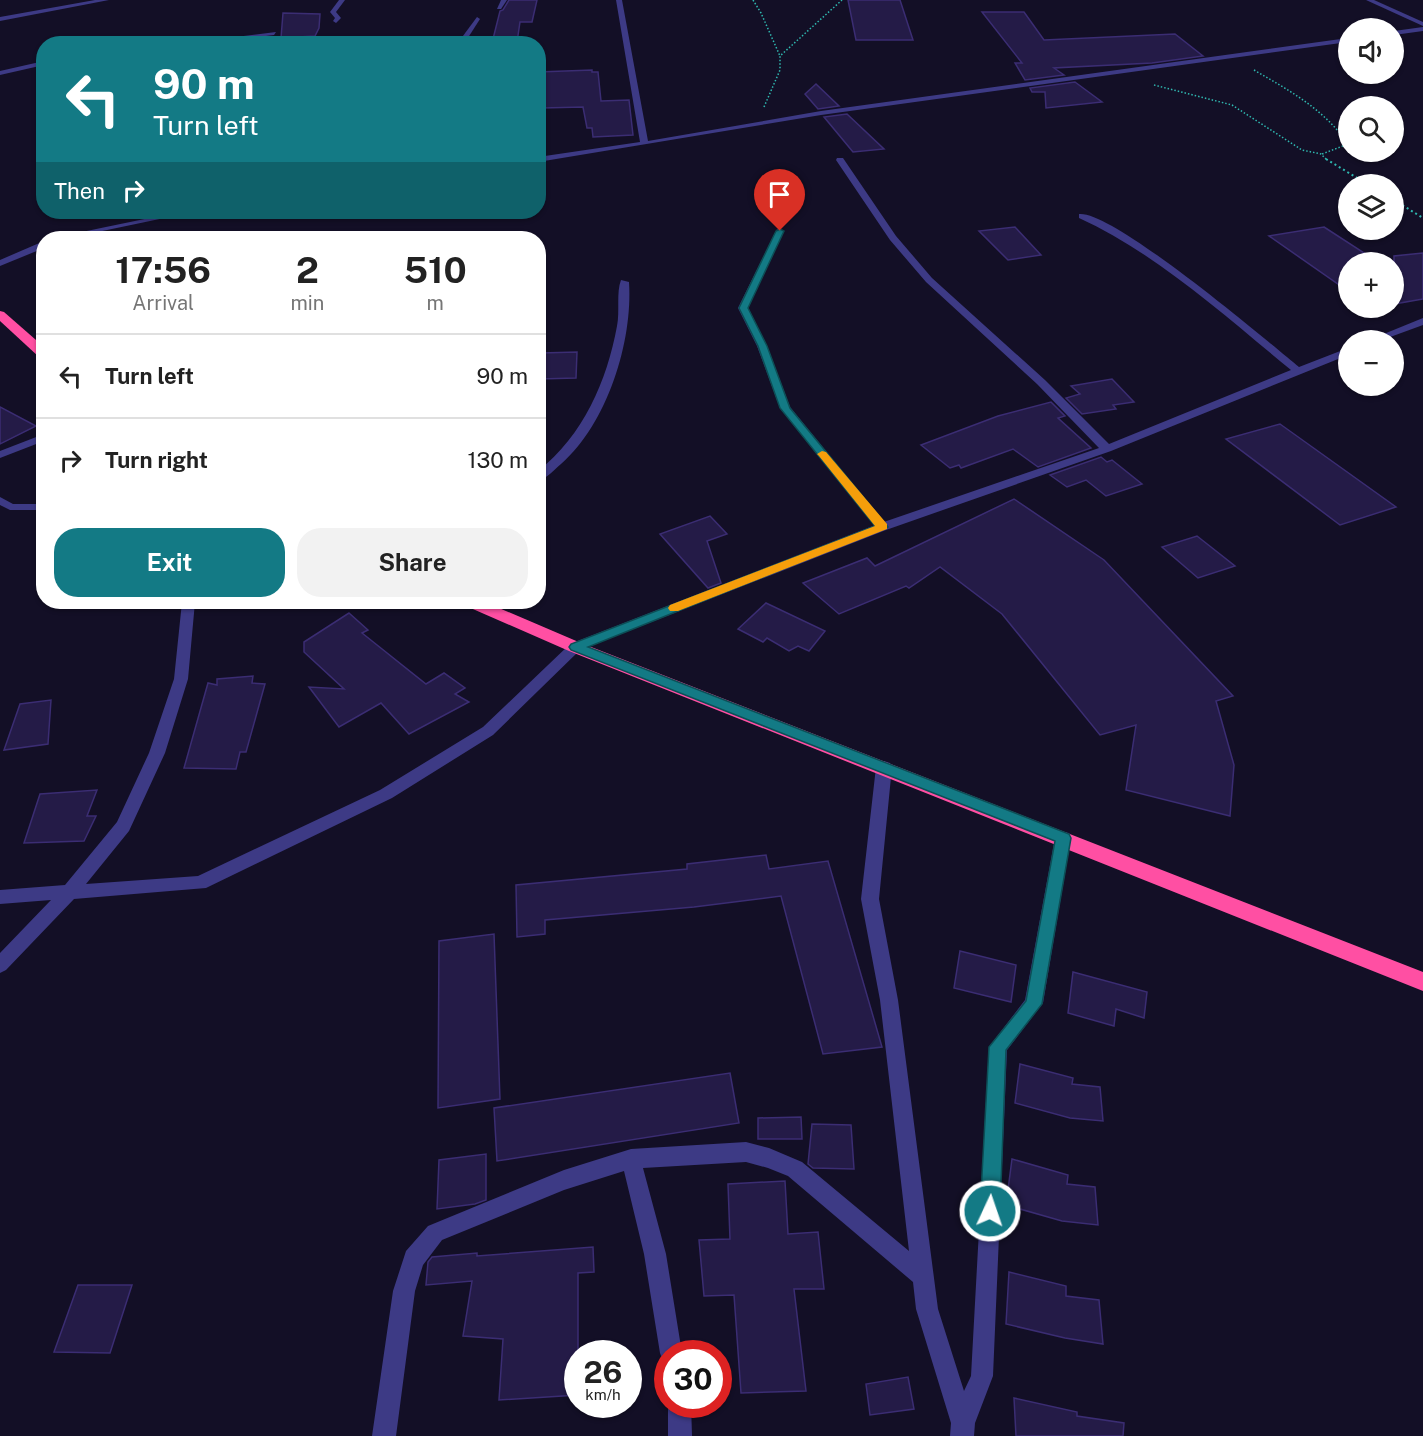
<!DOCTYPE html>
<meta charset="utf-8">
<style>
body{margin:0;font-family:"Public Sans",sans-serif;background:#f2f2f2;color:#222;height:100vh;display:flex;flex-direction:column;font-size:22px;white-space:nowrap}
*{box-sizing:border-box;margin:0}
p{font-size:20px;color:#767676}
.icon{flex:none;width:33px;height:33px;fill:none;stroke:currentColor;stroke-width:2;stroke-linecap:round;stroke-linejoin:round}
.map{position:relative;flex:1;overflow:hidden}
.sheet{position:absolute;left:36px;top:231px;width:510px;height:378px;display:flex;flex-direction:column;background:#fff;border-radius:24px;box-shadow:0 2px 4px #0004}
.sheet>*{flex:none}
.banner{position:absolute;left:36px;top:36px;width:510px;height:183px;border-radius:24px;box-shadow:0 2px 4px #0004;background:#137a85;color:#fff;overflow:hidden}
.fabs{position:absolute;left:1338px;top:18px;display:grid;gap:12px}
.fabs a{display:grid;place-items:center;width:66px;height:66px;border-radius:50%;background:#fff;box-shadow:0 2px 4px #0004;font-size:30px}
.speed{position:absolute;left:564px;top:1340px;display:flex;gap:12px;font-size:30px;font-weight:700;text-align:center}
.speed>*{display:grid;place-content:center;width:78px;height:78px;border-radius:50%;background:#fff;box-shadow:0 2px 4px #0004;line-height:1}
.speed small{font-size:15px;font-weight:400}
.speed .limit{border:9px solid #d22;background:#fff;color:#111}
.pin{position:absolute;display:grid;place-items:center;width:51px;height:51px;color:#fff;margin:-62px -26px;border-radius:50% 50% 50% 0;rotate:-45deg;box-shadow:0 0 6px #0007}
.pin .icon{rotate:45deg}
.me{position:absolute;width:66px;margin:-33px;rotate:3deg;stroke-linejoin:round;filter:drop-shadow(0 0 4px #0008)}
.turn{display:flex;align-items:center;gap:21px;height:126px;padding:0 18px;font-size:27px}
.turn .icon{width:78px;height:78px;stroke-width:2.5}
.turn b{display:block;font-size:42px;line-height:51px}
.then{display:flex;align-items:center;height:57px;padding:0 18px;background:#0003;gap:12px;font-size:22px}
.eta{display:flex;justify-content:space-evenly;align-items:center;height:102px;text-align:center}
.eta b{font-size:36px;font-weight:700;line-height:42px}
.primary-button{display:flex;gap:12px;margin-top:auto;padding:12px 18px}
.primary-button a{flex:1;height:69px;border-radius:24px;background:#137a85;color:#fff;font-size:24px;font-weight:700;line-height:69px;text-align:center}
.primary-button a+a{background:#f2f2f2;color:#222}
ul{padding:0;list-style:none}
li{display:flex;align-items:center;gap:18px;height:84px;padding:0 18px;border-top:2px solid #e0e0e0}
li div{flex:1}
li b{display:block;font-size:22px}
li em{font-style:normal}
.map>svg:first-child{display:block}
</style>
<div class="map">
<svg width="1423" height="1436" viewBox="0 0 1423 1436">
<rect width="100%" height="100%" fill="#130f26"/>
<g fill="#241b47" stroke="#3b2d73" stroke-width="1.5">
<path d="M509 0H537L532 22H520L517 42 492 43 500 11 503 10Z"/>
<path d="M848 0H900L913 40H856Z"/>
<path d="M982 12H1024L1044 40 1175 34 1203 56 1152 63 1054 68 1064 75 1025 80 1015 63H1022Z"/>
<path d="M283 13 320 14 319 28 315 36 281 38Z"/>
<path d="M592 70V72H598L601 101 629 100 633 135 593 137 592 128H587L583 107 542 108 538 72Z"/>
<path d="M1075 82 1102 102 1046 108 1045 92H1032L1030 88Z"/>
<path d="M816 84 839 106 818 109 805 94Z"/>
<path d="M847 114 884 149 853 152 824 117Z"/>
<path d="M1015 227 1041 255 1008 260 979 231Z"/>
<path d="M1324 227 1378 262H1348V291L1269 236Z"/>
<path d="M1423 253V299L1394 304V256Z"/>
<path d="M577 352 576 378 539 379 541 353Z"/>
<path d="M1112 379 1134 402 1113 405 1116 409 1082 414 1066 398 1080 394 1071 386Z"/>
<path d="M1051 402 1065 416 1058 418 1091 448 1038 467 1013 449 961 468 959 465 950 468 921 445 998 416Z"/>
<path d="M0 407 36 426 0 444Z"/>
<path d="M1280 424 1396 507 1340 525 1226 439Z"/>
<path d="M1101 457 1107 462 1112 460 1142 484 1106 496 1086 480 1067 487 1050 475Z"/>
<path d="M1014 499 1104 560 1233 696 1216 701 1234 765 1230 816 1126 790 1136 725 1100 735 1002 614 940 567 909 588 906 586 839 614 803 583 867 558 875 566Z"/>
<path d="M710 516 727 534 707 541 721 583 708 588 660 534Z"/>
<path d="M1197 536 1235 566 1198 578 1162 547Z"/>
<path d="M766 603 825 631 809 651 798 646 789 651 767 638 763 642 738 629Z"/>
<path d="M349 613 368 630 362 633 426 684 444 673 465 688 455 694 469 702 409 734 381 703 339 727 309 687 344 689 304 652V642Z"/>
<path d="M253 676 252 683 265 684 246 752H240L236 769 184 768 208 683 217 685V679Z"/>
<path d="M51 700 48 744 4 750 20 704Z"/>
<path d="M97 790 87 816H96L84 841 24 843 40 794Z"/>
<path d="M766 855 769 869 828 861 882 1047 823 1054 781 896 694 907 545 920V934L517 937 516 885 687 869V864Z"/>
<path d="M494 934 500 1099 438 1108 439 941Z"/>
<path d="M960 951 1016 965 1011 1002 954 988Z"/>
<path d="M1073 972 1147 992 1144 1018 1116 1009 1114 1026 1068 1013Z"/>
<path d="M1020 1064 1073 1078 1072 1084 1100 1087 1103 1121 1070 1118 1015 1103Z"/>
<path d="M730 1073 739 1123 497 1161 494 1108Z"/>
<path d="M801 1117 802 1139H758V1118Z"/>
<path d="M812 1124 851 1125 854 1169 813 1168 808 1164Z"/>
<path d="M486 1154V1200L475 1204 437 1209 439 1160Z"/>
<path d="M1012 1159 1068 1175 1067 1184 1095 1187 1098 1225 1062 1221 1006 1205Z"/>
<path d="M785 1181 788 1234 818 1232 824 1289H794L806 1391 741 1393 734 1295 704 1296 699 1240 730 1239 728 1184Z"/>
<path d="M593 1247 594 1272 578 1273V1395L499 1400 503 1339 463 1336 472 1281 426 1285 428 1262 432 1257 477 1253V1256Z"/>
<path d="M1009 1272 1066 1286V1296L1099 1300 1103 1344 1065 1338 1006 1324Z"/>
<path d="M78 1285H132L110 1353 54 1352Z"/>
<path d="M908 1377 914 1409 870 1415 866 1384Z"/>
<path d="M1014 1398 1077 1412V1416L1124 1423 1123 1436H1016Z"/>
</g>
<g fill="none" stroke-linecap="round" stroke-linejoin="round">
<g stroke="#2fb8b0" stroke-width="1.5" stroke-dasharray="1.5 2" stroke-linecap="butt">
<path d="M753 0 761 13 780 56"/>
<path d="M1254 70C1290 91 1324 109 1348 144L1322 154"/>
<path d="M1154 85 1232 105 1302 150 1321 154 1327 160"/>
<path d="M764 107 780 70V56L842 0"/>
</g>
<g stroke="#2fb8b0" stroke-width="2" stroke-dasharray="2 3" stroke-linecap="butt">
<path d="M1326 159 1367 184"/>
<path d="M1394 200 1423 218"/>
</g>
<g fill="#3d3a85" fill-rule="evenodd">
<path d="M777 229 784 231 748 308 767 346 790 407 886 525V529H878L780 408 757 346 738 308Z"/>
<path d="M44 434V441L0 458V451Z"/>
<path d="M0 497 13 504H44V510H10L0 505Z"/>
</g>
<g fill="#3d3a85" fill-rule="evenodd">
<path d="M95 0H109L0 21V17Z"/>
<path d="M339 0H345L336 12 341 18 336 23 333 21 335 18 330 12Z"/>
<path d="M501 0H507L501 9H497Z"/>
<path d="M616 0H622L648 141 821 111 1348 38V42L821 115 538 162V157L640 142Z"/>
<path d="M1366 0H1374L1423 22V26Z"/>
<path d="M477 17 480 19 464 44H457Z"/>
<path d="M1423 27V31L1394 35V31Z"/>
<path d="M276 32 274 35 203 44H178Z"/>
<path d="M44 61V65L0 75V71Z"/>
<path d="M837 158H843L896 236 932 278 1045 380 1109 444 1291 370C1225 316 1156 253 1079 218V214C1113 210 1266 340 1299 367L1348 348V355L1111 451 886 530 580 650 493 735 392 798 206 888 74 899 6 970 0 973V953L51 900 0 904V890L65 885 117 822 149 753 174 679 182 602H195L188 679 165 753 129 831 86 884 198 876 380 790 483 727 570 644 878 524 1099 448 1037 384 926 282 890 240 836 160Z"/>
<path d="M178 212H193L69 238H53Z"/>
<path d="M44 241V248L0 266V260Z"/>
<path d="M621 280 629 282C633 342 607 424 561 464 554 470 547 478 538 481V471C583 436 607 381 617 326 620 311 616 293 621 280Z"/>
<path d="M1423 318V325L1382 340H1369Z"/>
<path d="M884 761 890 763 892 767 879 899 898 1000 938 1309 964 1391 971 1376 989 1047 1025 1000 1055 838 1057 833 1063 832 1069 833 1071 838 1043 1003 1007 1050 993 1376 975 1423 974 1436H950L951 1423 916 1309 913 1282 788 1176 768 1168 746 1162 643 1168 666 1254 682 1353H668V1363L663 1361 660 1353 644 1254 624 1171 564 1190 442 1240 423 1265 415 1291 396 1436H372L393 1291 406 1251 428 1226 564 1170 631 1149 746 1142 769 1148 802 1162 909 1251 880 1000 861 899 876 767 878 763Z"/>
<path d="M668 1404H691L692 1436H668Z"/>
</g>
<g fill="#ff4fa3" fill-rule="evenodd">
<path d="M0 311 4 312 44 347V358L39 357 0 321Z"/>
<path d="M464 602H485L581 643 1423 972V991L569 651 466 606Z"/>
</g>
</g>
<path fill="#137a85" stroke="#0c4f56" stroke-width="1.5" d="M780 229 784 231 748 308 767 346 790 408 888 527 588 647 1069 834 1071 838 1042 1004 1006 1050 1000 1211 997 1218 990 1221 983 1218 980 1211 989 1047 1026 1001 1055 841 571 650 569 647 571 644 875 526 780 408 758 346 739 308 776 231Z"/>
<path fill="#f59e0b" d="M822 451 826 452 887 524V529L678 611H670L668 608 670 605 875 526 819 456 817 454Z"/>
</svg>
<div class="fabs">
<a><svg class="icon" aria-label="sound" viewBox="0 0 24 24"><path d="M4 9h4l5-4v14l-5-4H4zM17 9q2 3 0 6"/></svg></a>
<a><svg class="icon" aria-label="search" viewBox="0 0 24 24"><circle cx="10" cy="10" r="6"/><path d="M15 15l6 6"/></svg></a>
<a><svg class="icon" aria-label="layers" viewBox="0 0 24 24"><path d="M12 4l9 5-9 5-9-5zM3 14l9 5 9-5"/></svg></a>
<a>+</a>
<a>−</a>
</div>
<div class="speed"><div>26<small>km/h</small></div><div class="limit">30</div></div>
<div class="pin" style="left:780px;top:231px;background:#d93025"><svg class="icon" aria-label="arrive" viewBox="0 0 24 24"><path d="M6 21V4h12l-3 4 3 4H6"/></svg></div>
<svg class="me" style="left:990px;top:1211px" viewBox="-20 -20 40 40"><circle r="17" fill="#137a85" stroke="#fff" stroke-width="3"/><path d="M0-11L8 9 0 5-8 9z" fill="#fff"/></svg>
<div class="banner">
<div class="turn"><svg class="icon" aria-label="left" viewBox="0 0 24 24"><path d="M17 20v-9H6M10 6l-5 5 5 5"/></svg><div><b>90 m</b>Turn left</div></div>
<div class="then">Then<svg class="icon" aria-label="right" viewBox="0 0 24 24"><path d="M7 20v-9h11M14 6l5 5-5 5"/></svg></div>
</div>
<section class="sheet">
<div class="eta">
<div><b>17:56</b><p>Arrival</p></div>
<div><b>2</b><p>min</p></div>
<div><b>510</b><p>m</p></div>
</div>
<ul>
<li><svg class="icon" aria-label="left" viewBox="0 0 24 24"><path d="M17 20v-9H6M10 6l-5 5 5 5"/></svg><div><b>Turn left</b></div><em>90 m</em></li>
<li><svg class="icon" aria-label="right" viewBox="0 0 24 24"><path d="M7 20v-9h11M14 6l5 5-5 5"/></svg><div><b>Turn right</b></div><em>130 m</em></li>
</ul>
<div class="primary-button"><a>Exit</a><a>Share</a></div>
</section>
</div>
